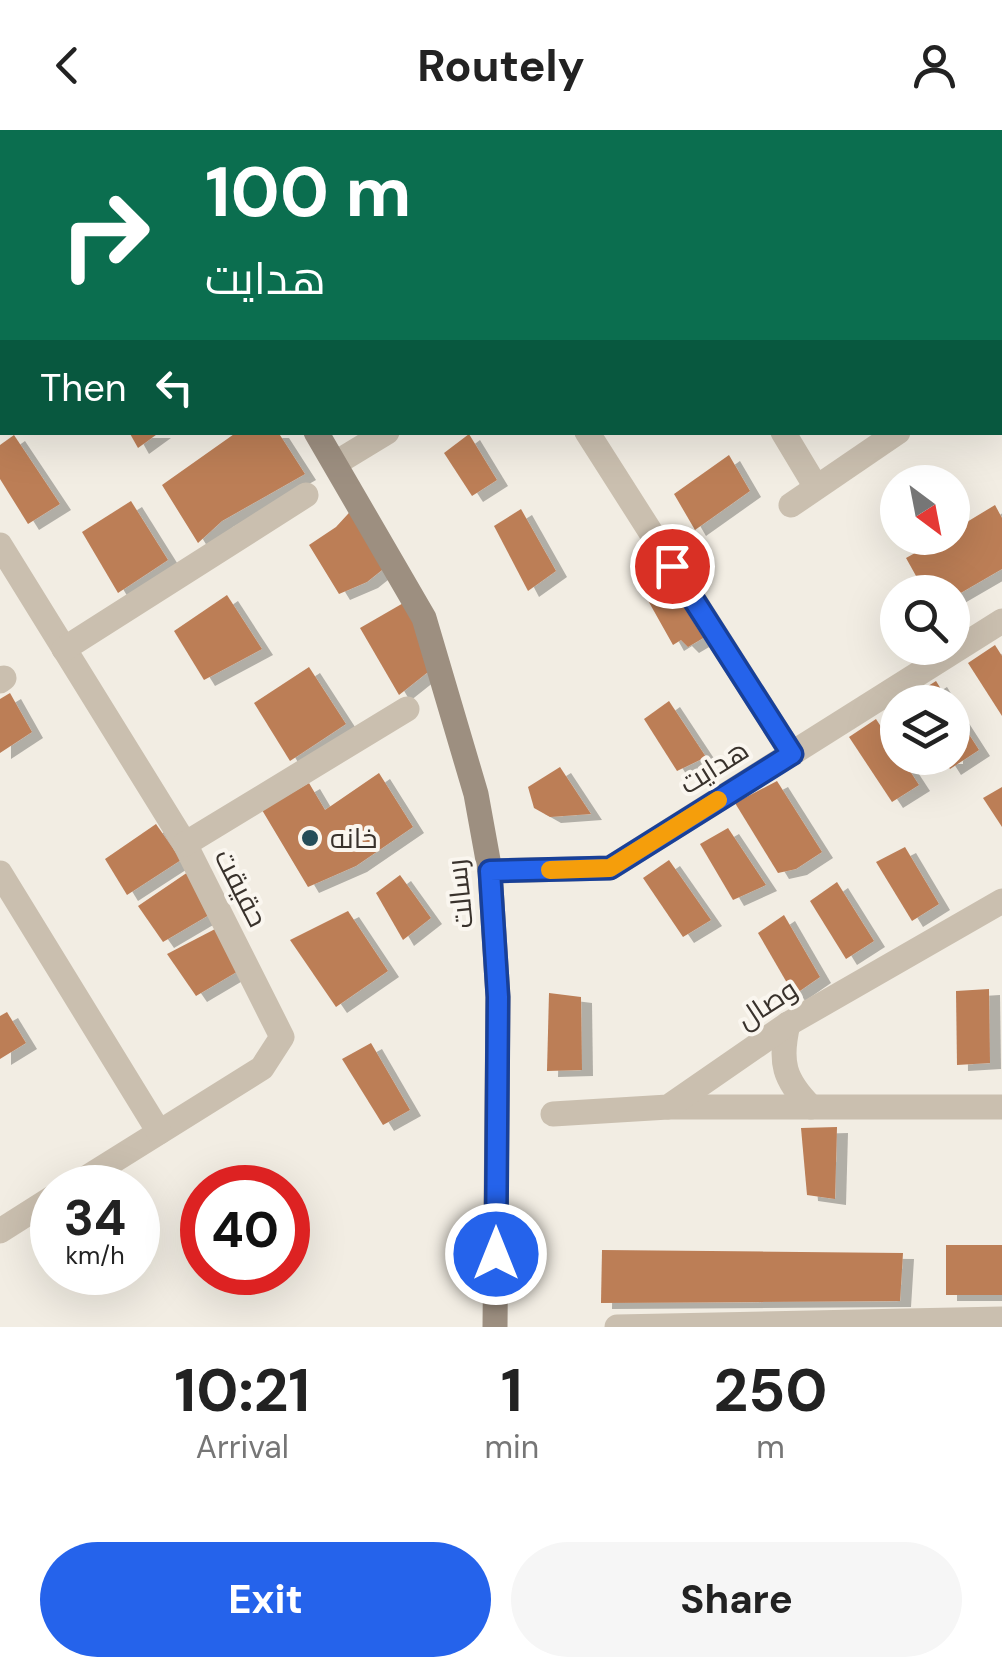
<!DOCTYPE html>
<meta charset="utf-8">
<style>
body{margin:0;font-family:"DM Sans",Cairo,sans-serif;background:#f6f6f6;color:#222;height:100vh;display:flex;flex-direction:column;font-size:38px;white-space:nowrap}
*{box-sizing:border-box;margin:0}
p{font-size:32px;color:#767676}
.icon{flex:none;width:55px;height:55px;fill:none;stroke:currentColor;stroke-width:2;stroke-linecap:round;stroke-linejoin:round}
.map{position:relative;height:1197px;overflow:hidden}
.drawer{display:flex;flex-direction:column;background:#fff;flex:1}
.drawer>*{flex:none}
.hud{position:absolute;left:0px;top:0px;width:1002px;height:305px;box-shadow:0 10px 40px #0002;background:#0b6e4f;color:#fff;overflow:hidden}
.needle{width:65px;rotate:148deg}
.buttons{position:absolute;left:880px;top:335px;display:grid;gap:20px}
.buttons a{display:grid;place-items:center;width:90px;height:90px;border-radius:50%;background:#fff;box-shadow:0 10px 40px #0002;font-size:50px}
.speed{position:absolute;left:30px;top:1035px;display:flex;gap:20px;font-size:50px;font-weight:700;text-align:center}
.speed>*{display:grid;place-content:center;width:130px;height:130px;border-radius:50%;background:#fff;box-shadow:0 10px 40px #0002;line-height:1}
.speed small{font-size:25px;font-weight:400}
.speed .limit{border:15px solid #d22;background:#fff;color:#111}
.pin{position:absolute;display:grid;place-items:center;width:85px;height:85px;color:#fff;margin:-42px;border:5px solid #fff;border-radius:50%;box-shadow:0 2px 10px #0007}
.me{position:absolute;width:110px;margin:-55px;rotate:0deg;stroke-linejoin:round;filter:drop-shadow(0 0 8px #0008)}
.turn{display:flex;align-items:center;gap:35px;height:210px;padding:0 40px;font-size:45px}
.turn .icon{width:130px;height:130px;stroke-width:2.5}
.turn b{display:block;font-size:70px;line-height:85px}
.then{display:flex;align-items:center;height:95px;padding:0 40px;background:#0003;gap:20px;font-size:38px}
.eta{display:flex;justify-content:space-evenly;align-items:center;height:170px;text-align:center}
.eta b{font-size:60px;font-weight:700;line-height:70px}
.cta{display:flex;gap:20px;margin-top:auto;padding:20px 40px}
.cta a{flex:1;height:115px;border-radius:60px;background:#2563eb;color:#fff;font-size:40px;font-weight:700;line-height:115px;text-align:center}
.cta a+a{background:#f6f6f6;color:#222}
header{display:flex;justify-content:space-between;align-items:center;height:130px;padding:0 40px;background:#fff;font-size:45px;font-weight:700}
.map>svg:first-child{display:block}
</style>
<header><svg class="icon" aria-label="back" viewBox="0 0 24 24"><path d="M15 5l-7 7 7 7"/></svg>Routely<svg class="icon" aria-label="person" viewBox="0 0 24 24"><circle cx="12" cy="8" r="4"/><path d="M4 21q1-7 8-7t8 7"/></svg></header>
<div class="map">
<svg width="1002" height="1197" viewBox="0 0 1002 1197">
<defs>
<filter id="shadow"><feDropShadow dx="11" dy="6" stdDeviation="0" flood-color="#0004"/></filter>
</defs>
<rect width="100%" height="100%" fill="#f2ede3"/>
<g fill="#bc7e57" filter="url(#shadow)">
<path d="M129 302H160L138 318Z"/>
<path d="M237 302H278L305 344 222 391 198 413 162 355Z"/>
<path d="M469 304 497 350 472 366 444 323Z"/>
<path d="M14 305 60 374 28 394 0 349V315Z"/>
<path d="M729 325 750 361 695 400 674 364Z"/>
<path d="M131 371 168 430 118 463 82 402Z"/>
<path d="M358 373 392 432 367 452 339 464 309 415 336 397Z"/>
<path d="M995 375 1002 388V439L952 468V462H925L906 428 942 408H952V401Z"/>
<path d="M521 379 556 441 528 461 494 396Z"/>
<path d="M672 436 705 507 688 517 681 510 673 515 641 458Z"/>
<path d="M227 465 262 519 204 550 174 501Z"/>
<path d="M412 468 428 542 399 565 360 498Z"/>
<path d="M995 515 1002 526V586L968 533Z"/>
<path d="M309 537 346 594 290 631 254 573Z"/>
<path d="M936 551 949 572H910L908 569Z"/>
<path d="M10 563 32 602 0 623V569Z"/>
<path d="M669 571 706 627 677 641 644 589Z"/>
<path d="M952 578 979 620 950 639 943 628H952Z"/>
<path d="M876 589 919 655 892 672 849 607Z"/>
<path d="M560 637 591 684 550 687 534 678 528 657Z"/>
<path d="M379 643 413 697 356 736 308 757 262 680 309 653 325 680Z"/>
<path d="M777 651 822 722 796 739 778 743 735 673Z"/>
<path d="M1002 657V697L983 668Z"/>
<path d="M156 694 181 730 127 765 105 729Z"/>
<path d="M728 698 766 755 733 770 700 714Z"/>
<path d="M905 717 939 774 912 791 876 732Z"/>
<path d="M669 730 711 790 683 807 643 748Z"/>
<path d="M188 742 209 785 163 812 138 776Z"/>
<path d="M400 745 431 788 403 810 376 763Z"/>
<path d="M837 752 874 811 846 829 810 771Z"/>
<path d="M348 781 388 841 336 877 290 810Z"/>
<path d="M784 785 820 847 794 865 758 803Z"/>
<path d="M217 798 240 840 196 866 167 824Z"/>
<path d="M989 859 990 933 957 935 956 861Z"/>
<path d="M549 863 581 867 582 940 547 941Z"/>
<path d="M7 882 26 913 0 929V886Z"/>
<path d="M371 913 410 980 383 995 342 929Z"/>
<path d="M837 997 835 1069 807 1065 801 998Z"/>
<rect x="946" y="1115" width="56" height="50"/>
<path d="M602 1120 903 1123 900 1171 601 1173Z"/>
</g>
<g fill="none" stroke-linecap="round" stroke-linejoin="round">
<g stroke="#cabfaf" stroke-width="25">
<path d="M413 0 415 2"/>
<path d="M886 2 890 0"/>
<path d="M1000 212 1002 215"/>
<path d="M1000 234 1002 233"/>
<path d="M0 275 2 273"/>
<path d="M587 302 792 624"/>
<path d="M783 302 816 357"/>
<path d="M336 333 387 302"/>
<path d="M791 375 898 302"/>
<path d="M0 415 185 714 282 907 262 938 70 1058"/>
<path d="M64 519 306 365"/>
<path d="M0 551 4 548"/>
<path d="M185 714 407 579"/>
<path d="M490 741 610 738 1002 491"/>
<path d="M0 743 159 1002"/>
<path d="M788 894C779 932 784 950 811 977"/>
<path d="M668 977H1002"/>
<path d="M553 984 668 977 788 894 1002 771"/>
<path d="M0 1101 52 1068"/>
<path d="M617 1197 1002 1189"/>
</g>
<g stroke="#9d8f80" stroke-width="25">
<path d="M127 0 129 2"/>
<path d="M316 302 424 488 476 664 490 741 498 867 495 1197"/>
</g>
</g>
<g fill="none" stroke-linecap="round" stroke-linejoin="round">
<g stroke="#184099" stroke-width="25">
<path id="route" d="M496 1124 498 867 490 741 610 738 792 624 672 436"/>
</g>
<use href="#route" stroke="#2563eb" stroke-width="18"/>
<path stroke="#f59e0b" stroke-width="18" d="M550 740 610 738 718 670"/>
</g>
<circle fill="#254d58" stroke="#faf6ef" stroke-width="4" cx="310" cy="708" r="10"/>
<g text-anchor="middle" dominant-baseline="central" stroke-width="8" stroke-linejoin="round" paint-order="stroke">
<g font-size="28" fill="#39322c" stroke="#faf6ef">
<text transform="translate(714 637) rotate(-32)">هدایت</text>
<text transform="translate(241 758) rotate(63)">حقیقت</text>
<text transform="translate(460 764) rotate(-96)">رسالت</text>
<text transform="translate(767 874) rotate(-33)">وصال</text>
</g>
<g font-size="28" fill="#39322c" stroke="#faf6ef" text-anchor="start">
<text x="330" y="708">خانه</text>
</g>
</g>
</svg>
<div class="buttons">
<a><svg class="needle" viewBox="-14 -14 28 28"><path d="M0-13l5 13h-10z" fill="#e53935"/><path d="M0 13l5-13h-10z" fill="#767676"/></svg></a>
<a><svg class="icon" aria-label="search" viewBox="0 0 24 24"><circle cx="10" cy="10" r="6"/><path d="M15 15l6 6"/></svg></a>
<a><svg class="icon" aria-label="layers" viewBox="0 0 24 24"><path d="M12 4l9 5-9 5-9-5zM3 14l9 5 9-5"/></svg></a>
</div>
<div class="speed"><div>34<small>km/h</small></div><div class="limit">40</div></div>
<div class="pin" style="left:672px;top:436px;background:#d93025"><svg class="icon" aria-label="arrive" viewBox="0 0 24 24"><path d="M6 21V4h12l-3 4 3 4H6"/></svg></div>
<svg class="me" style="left:496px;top:1124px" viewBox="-20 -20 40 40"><circle r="17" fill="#2563eb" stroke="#fff" stroke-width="3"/><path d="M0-11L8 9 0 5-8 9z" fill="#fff"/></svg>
<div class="hud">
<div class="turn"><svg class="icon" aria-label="right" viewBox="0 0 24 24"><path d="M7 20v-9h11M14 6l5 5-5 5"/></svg><div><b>100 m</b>هدایت</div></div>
<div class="then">Then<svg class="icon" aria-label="left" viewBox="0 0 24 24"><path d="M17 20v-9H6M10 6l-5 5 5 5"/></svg></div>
</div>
</div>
<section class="drawer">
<div class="eta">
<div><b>10:21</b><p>Arrival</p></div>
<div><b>1</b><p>min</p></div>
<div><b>250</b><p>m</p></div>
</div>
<div class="cta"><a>Exit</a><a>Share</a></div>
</section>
